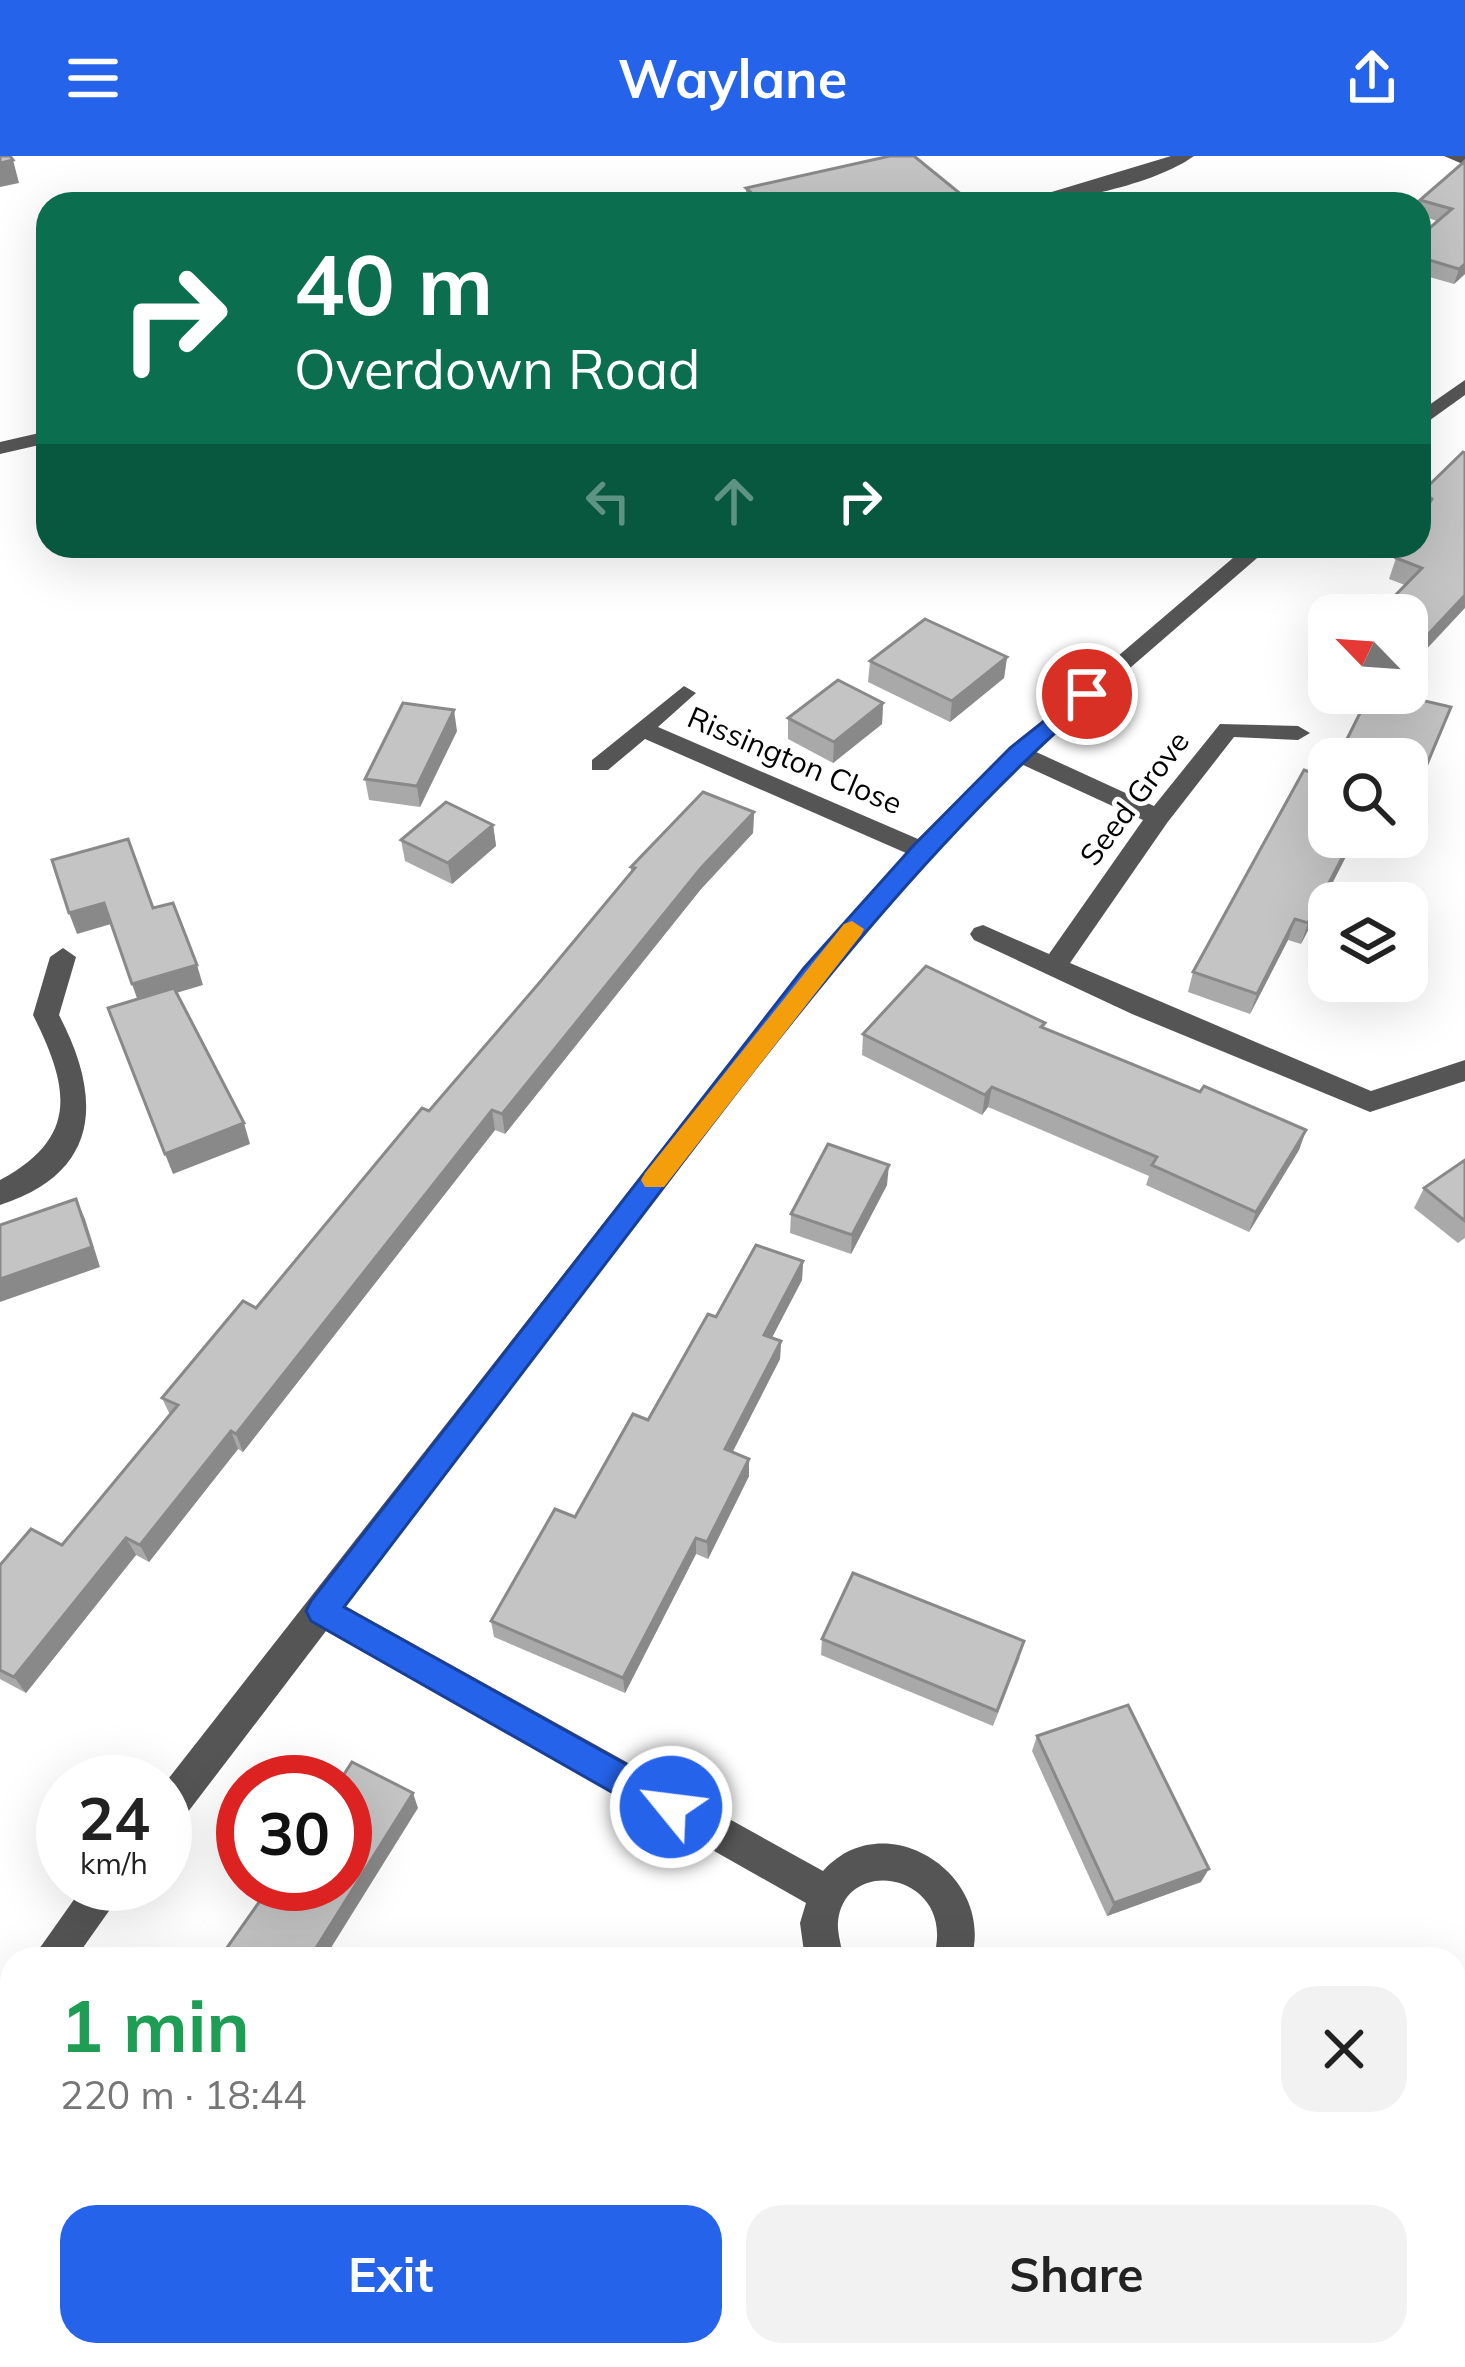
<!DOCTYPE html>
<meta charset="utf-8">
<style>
body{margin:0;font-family:Mulish,sans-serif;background:#f2f2f2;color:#222;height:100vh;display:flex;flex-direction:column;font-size:45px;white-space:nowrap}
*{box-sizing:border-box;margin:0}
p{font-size:39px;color:#767676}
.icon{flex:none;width:66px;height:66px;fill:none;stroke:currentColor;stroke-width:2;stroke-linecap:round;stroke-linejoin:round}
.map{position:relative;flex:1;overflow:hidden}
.sheet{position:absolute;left:0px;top:1791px;width:1467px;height:420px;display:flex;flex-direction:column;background:#fff;border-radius:36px 36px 0 0;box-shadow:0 12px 48px #0002}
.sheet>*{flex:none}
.guide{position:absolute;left:36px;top:36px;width:1395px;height:366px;border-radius:36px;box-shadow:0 12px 48px #0002;background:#0b6e4f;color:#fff;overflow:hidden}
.needle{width:78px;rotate:295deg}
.tools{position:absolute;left:1308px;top:438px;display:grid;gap:24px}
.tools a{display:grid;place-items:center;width:120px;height:120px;border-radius:24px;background:#fff;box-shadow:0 12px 48px #0002;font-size:60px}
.speed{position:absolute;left:36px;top:1599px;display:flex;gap:24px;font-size:60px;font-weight:700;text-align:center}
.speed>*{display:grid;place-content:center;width:156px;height:156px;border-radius:50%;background:#fff;box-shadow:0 12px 48px #0002;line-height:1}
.speed small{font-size:30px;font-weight:400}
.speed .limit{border:18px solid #d22;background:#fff;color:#111}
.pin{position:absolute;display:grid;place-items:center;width:102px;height:102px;color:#fff;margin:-51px;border:6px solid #fff;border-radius:50%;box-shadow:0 3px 12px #0007}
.me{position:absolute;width:132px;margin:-66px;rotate:299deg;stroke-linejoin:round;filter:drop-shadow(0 0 9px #0008)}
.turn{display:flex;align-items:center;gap:42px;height:252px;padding:0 60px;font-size:54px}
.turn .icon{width:156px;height:156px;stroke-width:2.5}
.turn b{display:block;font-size:84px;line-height:102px}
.lanes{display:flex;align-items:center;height:114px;padding:0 60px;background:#0003;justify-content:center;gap:60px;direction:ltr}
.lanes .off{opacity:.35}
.round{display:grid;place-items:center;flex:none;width:126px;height:126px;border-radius:36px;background:#f2f2f2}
.head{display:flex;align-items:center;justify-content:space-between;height:204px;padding:0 60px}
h1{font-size:72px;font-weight:700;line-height:90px;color:#1e9e55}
.button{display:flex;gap:24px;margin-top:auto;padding:24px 60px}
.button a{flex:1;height:138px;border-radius:36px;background:#2563eb;color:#fff;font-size:48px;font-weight:700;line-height:138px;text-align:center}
.button a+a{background:#f2f2f2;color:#222}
header{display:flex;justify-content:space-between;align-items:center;height:156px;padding:0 60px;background:#2563eb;color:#fff;font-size:54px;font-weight:700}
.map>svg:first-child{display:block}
</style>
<header><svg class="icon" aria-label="menu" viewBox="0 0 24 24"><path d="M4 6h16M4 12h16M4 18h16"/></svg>Waylane<svg class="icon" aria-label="share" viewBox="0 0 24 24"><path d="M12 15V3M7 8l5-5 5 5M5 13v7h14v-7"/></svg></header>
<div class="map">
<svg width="1465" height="2211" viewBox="0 0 1465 2211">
<rect width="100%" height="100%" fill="#fff"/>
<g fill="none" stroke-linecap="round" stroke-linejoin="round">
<g fill="#555" fill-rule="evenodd">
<path d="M1171 0H1194C1154 29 1061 48 1012 48Z"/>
<path d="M1444 0H1465V9Z"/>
<path d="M1465 224V239L1419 272V256Z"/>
<path d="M48 275V287L0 298V286Z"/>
<path d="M1247 390H1271L1034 595 1154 650 1220 568 1298 570 1310 577 1298 584 1234 581 1167 667 1070 807 1371 935 1465 904V925L1370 956 1132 858 974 784 970 778 974 772 983 769 1049 798 1143 664 1021 608C769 865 563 1164 345 1450L823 1715C884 1646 997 1718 971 1803H933C960 1719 845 1696 838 1766 837 1777 842 1791 843 1803H805L800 1767 806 1747 326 1475 178 1669 165 1674V1627L804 811 906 697 645 583 608 614H592V604L684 530 696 537 658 571 918 683 1010 592Z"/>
<path d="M63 792 76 801 59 859C102 941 102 1016 0 1049V1024C80 981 69 931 33 859L50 801Z"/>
<path d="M85 1728H128L75 1803H32Z"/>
<path d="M12 1833V1884L0 1889V1838Z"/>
</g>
</g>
<g fill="#a9a9a9">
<path d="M1465 5V118L1454 128 1419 118V81L1437 65 1419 59V48L1420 44Z"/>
<path d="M746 32 973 48H746Z"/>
<path d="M1463 296 1407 514 1405 429 1389 423 1396 402 1421 361 1419 359V346L1422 336Z"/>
<path d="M1007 501 1004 522 950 566 868 526 870 505Z"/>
<path d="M1329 507V537H1391L1451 551 1409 653 1407 652V603L1362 552 1317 534 1323 513Z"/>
<path d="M883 547 882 568 833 607 788 583V562Z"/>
<path d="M457 575 420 651 369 644 365 623Z"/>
<path d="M754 656 753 677 701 733 505 978 495 974 243 1296 238 1293 149 1406 136 1399 26 1537 0 1523V1409L62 1389 170 1259 162 1242 256 1152 540 826 631 716V711Z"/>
<path d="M493 669 496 690 452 728 405 705 401 684Z"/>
<path d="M1356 681 1301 788 1288 784 1250 858 1188 836 1193 816Z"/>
<path d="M1045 867 1044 872 1200 936 1306 974 1299 994 1249 1076 1146 1029 1149 1020 988 951 982 959 862 899 863 878Z"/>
<path d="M1465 1004V1082L1458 1087 1414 1052 1424 1032Z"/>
<path d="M887 1029 851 1098 790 1077 791 1058Z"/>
<path d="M803 1105 802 1124 772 1181 781 1185 780 1203 732 1296 749 1320 708 1403 696 1398 625 1537 494 1481 491 1465 575 1361 648 1264 716 1161Z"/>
<path d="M822 1483 1020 1501 993 1570 821 1499Z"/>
<path d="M1037 1580 1201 1726 1107 1760 1032 1595Z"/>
</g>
<g fill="#898989">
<path d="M13 4 19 27 0 31V7Z"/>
<path d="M1465 108V118L1454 128 1459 113Z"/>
<path d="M1465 439V452L1407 514V501Z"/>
<path d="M1007 501 1004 522 950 566 952 545Z"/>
<path d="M883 547 882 568 833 607 834 586Z"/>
<path d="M454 554 457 575 420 651 417 630Z"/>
<path d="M754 656 753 677 701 733 505 978 502 958 701 712Z"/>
<path d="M493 669 496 690 452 728 448 707Z"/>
<path d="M1353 681H1356L1301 788 1308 767Z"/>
<path d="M104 747 111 768 77 778 69 757Z"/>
<path d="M1295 763 1288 784 1250 858 1257 838Z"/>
<path d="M197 809 203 829 139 848 132 828Z"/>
<path d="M992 931 988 951 982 959 985 939Z"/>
<path d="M492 954 495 974 243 1296 236 1278Z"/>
<path d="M244 967 250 988 173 1018 165 998Z"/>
<path d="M1306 974 1299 994 1249 1076 1256 1056Z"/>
<path d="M889 1009 887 1029 851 1098 852 1079Z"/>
<path d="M76 1043 85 1063 100 1111 0 1146V1123Z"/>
<path d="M803 1105 802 1124 764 1197V1179Z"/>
<path d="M781 1185 780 1203 725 1311V1293Z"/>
<path d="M231 1275 238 1293 149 1406 140 1389Z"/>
<path d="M749 1303V1320L708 1403 707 1386Z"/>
<path d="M126 1382 136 1399 26 1537 14 1521Z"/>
<path d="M696 1382V1398L625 1537 623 1522Z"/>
<path d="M413 1637 418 1652 324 1803 316 1792Z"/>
<path d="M1209 1713 1201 1726 1107 1760 1114 1747Z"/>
<path d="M47 2199H65L57 2211H40Z"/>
</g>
<g fill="#c4c4c4" stroke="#898989" stroke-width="3">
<path d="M0 0H10L13 4 0 7Z"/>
<path d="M890 0H914L973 48H764L746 32Z"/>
<path d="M1465 5V108L1459 113 1419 101V81L1452 53 1420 44Z"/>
<path d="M1463 296 1465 297V439L1407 501V459H1376L1422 412 1396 402 1403 390H1419V364L1432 343 1422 336Z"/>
<path d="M925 463 1007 501 952 545 870 505Z"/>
<path d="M838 524 883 547 834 586 788 562Z"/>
<path d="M1370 537H1391L1451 551 1417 632 1407 629V603H1337Z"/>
<path d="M403 547 454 554 417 630 365 623Z"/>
<path d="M1304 614 1327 622 1329 619V681H1353L1308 767 1295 763 1257 838 1193 816Z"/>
<path d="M703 636 754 656 701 712 502 958 492 954 236 1278 231 1275 140 1389 126 1382 14 1521 0 1514V1409L31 1373 62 1389 178 1249 162 1242 243 1145 256 1152 422 952 429 955 540 826 635 712 631 711Z"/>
<path d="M446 646 493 669 448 707 401 684Z"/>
<path d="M128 683 153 752 173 747 197 809 132 828 104 747 69 757 52 704Z"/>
<path d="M926 810 1045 867 1041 871 1200 936 1204 930 1306 974 1256 1056 1152 1009 1157 1001 992 931 985 939 863 878Z"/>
<path d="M174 832 244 967 165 998 108 852Z"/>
<path d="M828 988 889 1009 852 1079 791 1058Z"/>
<path d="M1465 1004V1065L1424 1032Z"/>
<path d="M76 1043 92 1091 0 1123V1069Z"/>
<path d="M756 1089 803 1105 764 1179 781 1185 725 1293 749 1303 707 1386 696 1382 623 1522 491 1465 555 1353 575 1361 633 1258 648 1264 708 1158 716 1161Z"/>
<path d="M853 1417 1024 1485 997 1555 822 1483Z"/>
<path d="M1128 1549 1209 1713 1114 1747 1037 1580Z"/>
<path d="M352 1606 413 1637 316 1792 329 1800 327 1803H219L272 1728H345V1626H339Z"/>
<path d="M12 2090V2199H47L40 2211H0V2108Z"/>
</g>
<path fill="#2563eb" stroke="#184099" stroke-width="3" d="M1087 531 1097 538 1094 542C928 686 796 858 663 1032 557 1172 450 1311 344 1451L683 1640 688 1651 683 1663 671 1668 659 1663 311 1465 306 1455 311 1445 804 812 914 689 1010 592Z"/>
<path fill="#f59e0b" d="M852 765 864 773 861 779 664 1031H645L641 1024 645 1017 844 768Z"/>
<g text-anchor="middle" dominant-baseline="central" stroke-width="9" stroke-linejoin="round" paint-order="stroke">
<g font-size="30" fill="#000" stroke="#fff">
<text transform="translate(795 604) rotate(23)">Rissington Close</text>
<text transform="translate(1134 642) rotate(-53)">Seed Grove</text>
</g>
</g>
</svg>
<div class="tools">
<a><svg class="needle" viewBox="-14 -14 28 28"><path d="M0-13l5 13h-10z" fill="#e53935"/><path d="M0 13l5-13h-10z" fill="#767676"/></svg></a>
<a><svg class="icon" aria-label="search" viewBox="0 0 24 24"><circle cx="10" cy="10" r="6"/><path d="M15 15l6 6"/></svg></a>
<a><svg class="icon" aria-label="layers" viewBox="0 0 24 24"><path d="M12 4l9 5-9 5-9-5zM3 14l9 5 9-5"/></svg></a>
</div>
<div class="speed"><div>24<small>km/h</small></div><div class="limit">30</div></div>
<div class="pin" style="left:1087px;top:538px;background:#d93025"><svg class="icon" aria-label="arrive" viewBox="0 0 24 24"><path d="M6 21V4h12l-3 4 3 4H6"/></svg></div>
<svg class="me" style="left:671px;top:1651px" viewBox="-20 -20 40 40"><circle r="17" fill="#2563eb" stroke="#fff" stroke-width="3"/><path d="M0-11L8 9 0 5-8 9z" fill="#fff"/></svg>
<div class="guide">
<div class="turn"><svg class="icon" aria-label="right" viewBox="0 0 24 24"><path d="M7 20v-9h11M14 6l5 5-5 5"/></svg><div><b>40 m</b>Overdown Road</div></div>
<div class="lanes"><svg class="icon off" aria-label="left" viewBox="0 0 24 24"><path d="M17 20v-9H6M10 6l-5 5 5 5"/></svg><svg class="icon off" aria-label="ahead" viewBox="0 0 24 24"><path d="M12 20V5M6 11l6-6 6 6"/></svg><svg class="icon" aria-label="right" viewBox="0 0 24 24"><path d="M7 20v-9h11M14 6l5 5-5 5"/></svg></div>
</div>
<section class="sheet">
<div class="head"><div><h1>1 min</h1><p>220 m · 18:44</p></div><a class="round"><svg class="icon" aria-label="close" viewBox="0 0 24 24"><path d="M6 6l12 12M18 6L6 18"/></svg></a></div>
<div class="button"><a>Exit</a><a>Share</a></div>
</section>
</div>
